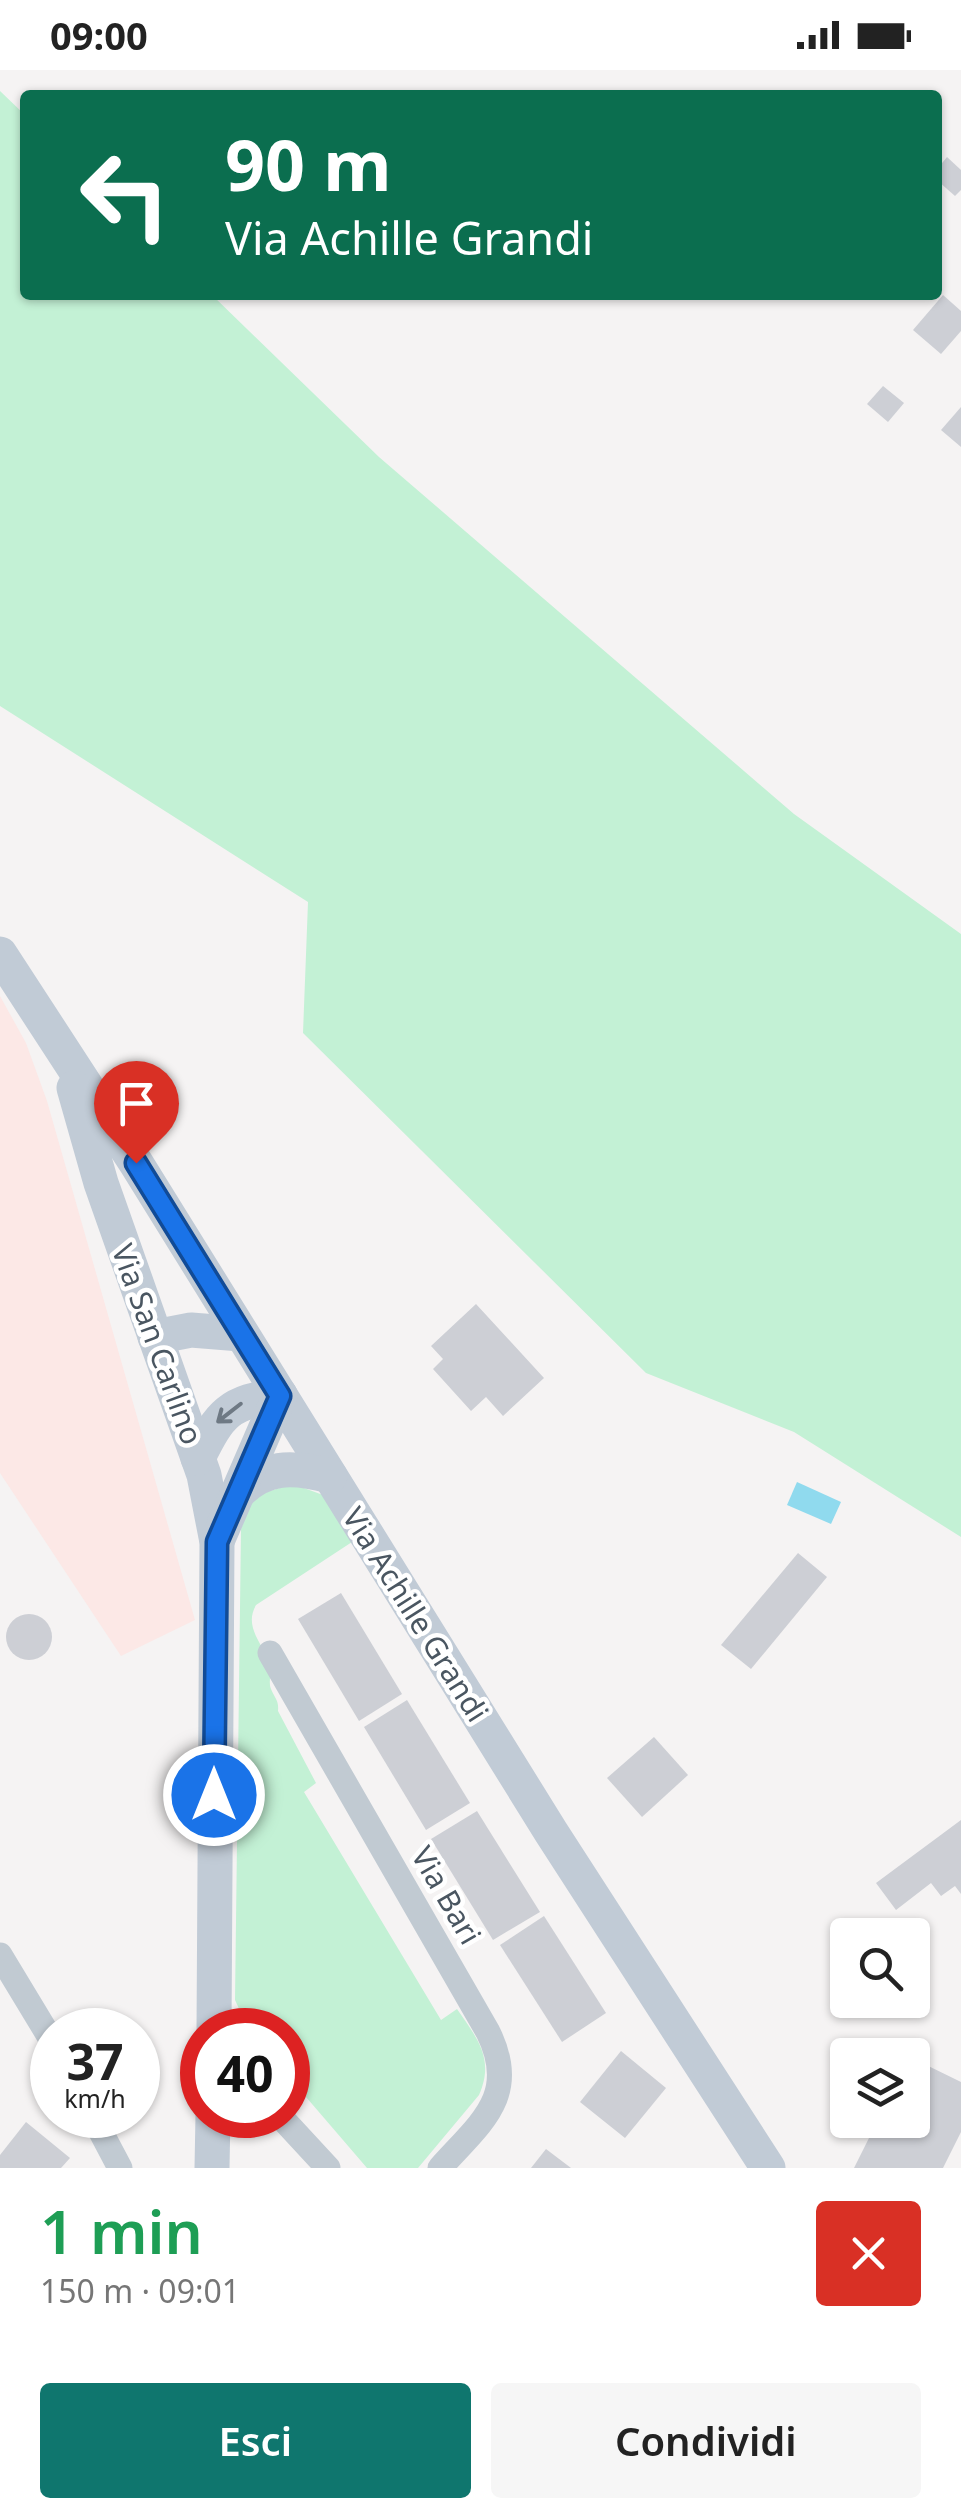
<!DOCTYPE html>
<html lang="it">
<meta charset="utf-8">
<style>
body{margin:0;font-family:"Noto Sans",sans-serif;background:#f6f6f6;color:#222;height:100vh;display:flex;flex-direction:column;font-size:38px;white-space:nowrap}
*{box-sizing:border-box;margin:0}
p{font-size:32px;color:#767676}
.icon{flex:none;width:55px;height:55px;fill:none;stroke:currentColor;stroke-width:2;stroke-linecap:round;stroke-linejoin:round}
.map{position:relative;height:2098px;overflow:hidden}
.drawer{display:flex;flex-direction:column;background:#fff;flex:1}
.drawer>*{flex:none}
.guide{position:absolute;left:20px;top:20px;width:922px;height:210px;border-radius:10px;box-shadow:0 2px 8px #0004;background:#0b6e4f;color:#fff;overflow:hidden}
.tools{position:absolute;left:830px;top:1848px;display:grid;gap:20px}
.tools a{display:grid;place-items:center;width:100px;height:100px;border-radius:10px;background:#fff;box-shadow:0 2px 8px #0004;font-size:50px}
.speed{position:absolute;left:30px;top:1938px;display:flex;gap:20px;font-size:50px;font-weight:700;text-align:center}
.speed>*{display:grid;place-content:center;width:130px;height:130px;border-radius:50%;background:#fff;box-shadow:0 2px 8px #0004;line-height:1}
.speed small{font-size:25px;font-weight:400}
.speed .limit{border:15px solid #d22;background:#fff;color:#111}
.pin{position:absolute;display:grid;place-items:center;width:85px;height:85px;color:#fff;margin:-102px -42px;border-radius:50% 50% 50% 0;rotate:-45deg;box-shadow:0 0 10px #0007}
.pin .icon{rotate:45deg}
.me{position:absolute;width:110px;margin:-55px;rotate:0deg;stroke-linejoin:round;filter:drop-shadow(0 0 8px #0008)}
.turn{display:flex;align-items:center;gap:35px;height:210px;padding:0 40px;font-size:45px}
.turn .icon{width:130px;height:130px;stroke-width:2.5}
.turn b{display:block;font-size:70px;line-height:85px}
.round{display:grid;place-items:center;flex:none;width:105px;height:105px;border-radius:10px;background:#f6f6f6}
.headline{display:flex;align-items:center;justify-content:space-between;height:170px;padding:0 40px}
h1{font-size:60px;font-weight:600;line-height:75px;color:#1e9e55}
.cta{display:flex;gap:20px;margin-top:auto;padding:20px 40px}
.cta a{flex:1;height:115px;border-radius:10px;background:#0f766e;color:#fff;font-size:40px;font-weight:600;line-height:115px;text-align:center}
.cta a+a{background:#f6f6f6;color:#222}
.status{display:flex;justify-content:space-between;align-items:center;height:70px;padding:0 50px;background:#fff;direction:ltr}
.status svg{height:28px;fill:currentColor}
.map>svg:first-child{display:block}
</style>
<div class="status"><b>09:00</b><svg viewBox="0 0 49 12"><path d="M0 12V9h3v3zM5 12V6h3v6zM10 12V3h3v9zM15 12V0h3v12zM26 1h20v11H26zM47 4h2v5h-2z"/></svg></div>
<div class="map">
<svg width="961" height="2098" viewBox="0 0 961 2098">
<rect width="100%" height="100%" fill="#f5f3f3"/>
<path fill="#fce8e6" d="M0 926 26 973 47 1031 195 1550 121 1586 0 1403Z"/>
<g fill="#c3f1d5">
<path d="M0 21 25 45V225H212L379 387 794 744 961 864V1467L794 1362 646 1303 303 963 308 832 0 636Z"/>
<path d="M293 1414 323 1425 352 1472 256 1535C243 1558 264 1574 270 1595 272 1603 268 1612 271 1619 275 1629 279 1630 278 1641L316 1713 304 1722 441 1950 457 1939C477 1968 495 1989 479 2025L418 2098H367L288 2006V1960H249L235 1930 241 1459 253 1426Z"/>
</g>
<path fill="#90daee" d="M797 1412 841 1432 831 1454 787 1435Z"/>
<g fill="#cdcfd5">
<path d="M947 87 961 100V120L955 126 938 111V98Z"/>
<path d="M943 225 961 241V261L941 284 913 260Z"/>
<path d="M883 316 904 333 888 352 867 334Z"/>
<path d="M961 337V377L941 360Z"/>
<path d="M476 1234 544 1308 503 1346 486 1327 471 1341 433 1299 443 1289 431 1276Z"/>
<path d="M798 1483 827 1507 751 1599 721 1575Z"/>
<path d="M341 1523 402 1624 359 1651 298 1549Z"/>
<circle cx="29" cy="1567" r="23"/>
<path d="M407 1630 470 1733 426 1760 364 1657Z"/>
<path d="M654 1667 688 1705 642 1747 607 1708Z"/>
<path d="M477 1741 540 1842 493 1870 431 1769Z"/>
<path d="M961 1750V1824L955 1816 941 1826 931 1813 896 1840 876 1813Z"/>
<path d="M544 1846 606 1943 562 1972 500 1875Z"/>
<path d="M621 1981 666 2018 625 2068 580 2032Z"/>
<path d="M912 1988 961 2012V2062L943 2098H854L878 2050H912Z"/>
<path d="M26 2052 70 2088 61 2098H0V2085Z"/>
<path d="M546 2079 571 2098H531Z"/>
</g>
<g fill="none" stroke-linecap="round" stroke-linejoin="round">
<g stroke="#c1cad2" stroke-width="25">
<path d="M270 1583 488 1962C520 2026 480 2053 440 2098"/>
<path d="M0 1885 52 1971"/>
<path d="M92 2045 120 2098"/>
<path d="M279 2045 328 2098"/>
</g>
<g stroke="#c1cbd6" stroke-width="35">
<path d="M0 884 136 1093 551 1762 768 2098"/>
<path d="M74 1018 101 1113 204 1405 217 1472 214 1960"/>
<path d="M155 1267 191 1260 241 1264"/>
<path d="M198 1388C220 1343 229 1332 280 1325"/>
<path d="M235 1426C263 1395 292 1396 330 1406"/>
<path d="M217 1471 280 1325"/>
<path d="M212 2098 213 2045"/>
</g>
</g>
<defs><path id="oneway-shaft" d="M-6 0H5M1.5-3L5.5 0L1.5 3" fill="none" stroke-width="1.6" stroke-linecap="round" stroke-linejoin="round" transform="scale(2.5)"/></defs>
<use stroke="#6e7984" href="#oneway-shaft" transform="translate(229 1343) rotate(142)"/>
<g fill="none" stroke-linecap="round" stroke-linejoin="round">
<g stroke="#114b97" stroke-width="25">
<path id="route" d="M136 1093 280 1326 217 1472 214 1725"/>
</g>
<use href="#route" stroke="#1a73e8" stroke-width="18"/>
</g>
<g text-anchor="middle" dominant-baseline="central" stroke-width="9" stroke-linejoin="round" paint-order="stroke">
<g font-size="30" fill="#4a5661" stroke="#fff">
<text transform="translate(158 1274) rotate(70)">Via San Carlino</text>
<text transform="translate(416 1544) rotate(58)">Via Achille Grandi</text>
<text transform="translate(447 1825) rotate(60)">Via Bari</text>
</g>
</g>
</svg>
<div class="tools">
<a><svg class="icon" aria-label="search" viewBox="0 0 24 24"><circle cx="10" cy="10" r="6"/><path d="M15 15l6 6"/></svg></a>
<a><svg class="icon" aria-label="layers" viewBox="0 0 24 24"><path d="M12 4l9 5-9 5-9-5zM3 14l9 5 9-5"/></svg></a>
</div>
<div class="speed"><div>37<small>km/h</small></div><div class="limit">40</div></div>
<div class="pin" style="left:136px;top:1093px;background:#d93025"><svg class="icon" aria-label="arrive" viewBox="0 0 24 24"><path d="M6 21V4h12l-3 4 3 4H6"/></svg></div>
<svg class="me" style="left:214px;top:1725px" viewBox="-20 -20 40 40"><circle r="17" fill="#1a73e8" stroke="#fff" stroke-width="3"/><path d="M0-11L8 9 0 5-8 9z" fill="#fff"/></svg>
<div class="guide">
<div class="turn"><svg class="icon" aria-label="left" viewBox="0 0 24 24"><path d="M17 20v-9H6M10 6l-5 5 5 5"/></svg><div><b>90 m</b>Via Achille Grandi</div></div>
</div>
</div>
<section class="drawer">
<div class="headline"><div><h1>1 min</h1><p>150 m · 09:01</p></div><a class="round" style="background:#d93025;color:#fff"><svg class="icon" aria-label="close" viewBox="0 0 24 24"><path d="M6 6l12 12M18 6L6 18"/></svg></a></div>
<div class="cta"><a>Esci</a><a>Condividi</a></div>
</section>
